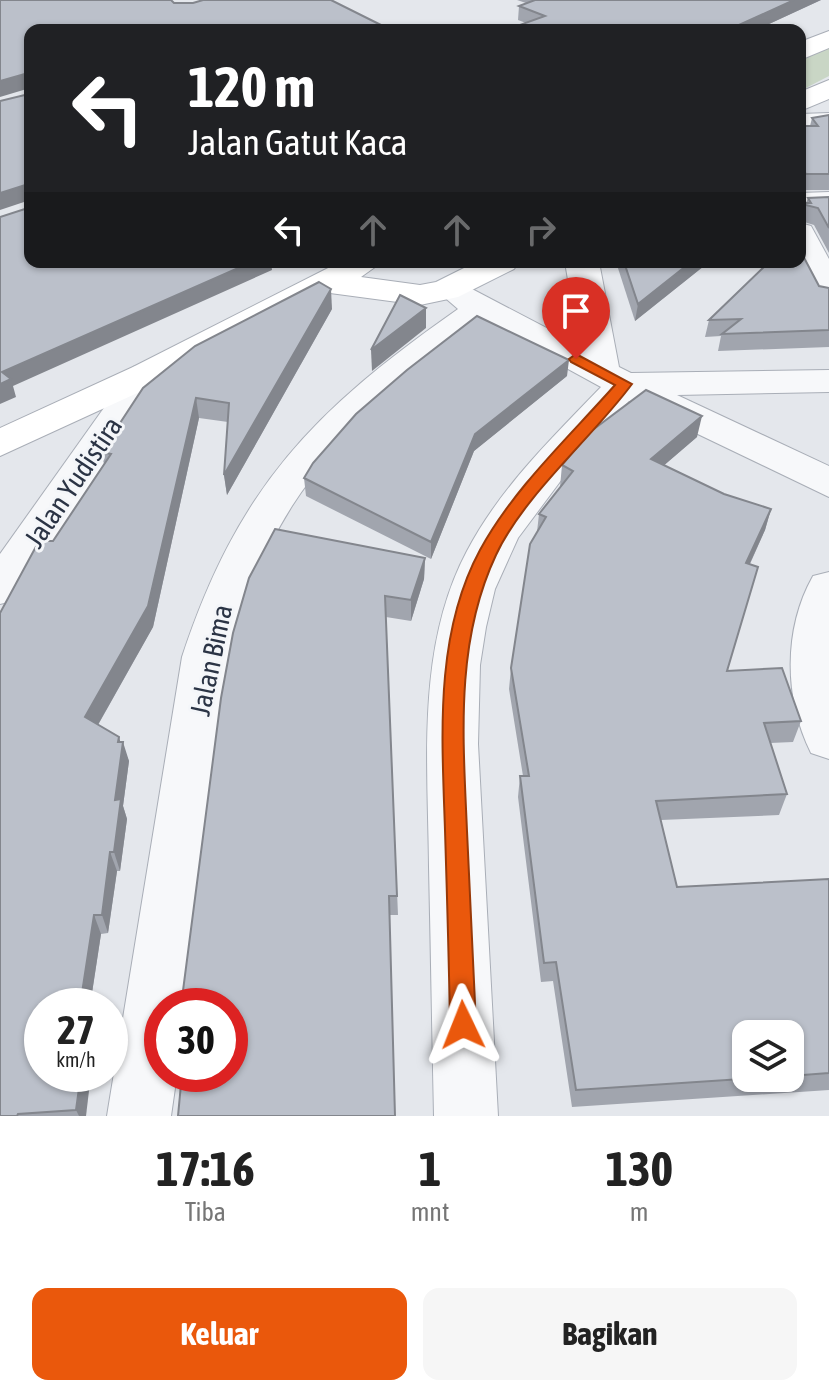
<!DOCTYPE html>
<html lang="id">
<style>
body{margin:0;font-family:"Asap Condensed",sans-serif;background:#f6f6f6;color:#222;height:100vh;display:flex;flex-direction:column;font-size:30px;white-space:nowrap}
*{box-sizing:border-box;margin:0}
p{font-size:26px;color:#767676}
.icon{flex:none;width:44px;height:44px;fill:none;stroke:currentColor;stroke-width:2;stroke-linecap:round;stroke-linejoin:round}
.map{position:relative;height:1116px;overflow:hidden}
.drawer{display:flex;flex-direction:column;background:#fff;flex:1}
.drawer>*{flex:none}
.guide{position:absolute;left:24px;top:24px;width:782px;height:244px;border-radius:16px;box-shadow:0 2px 6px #0004;background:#202124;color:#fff;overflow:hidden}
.tools{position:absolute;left:732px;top:1020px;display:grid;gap:16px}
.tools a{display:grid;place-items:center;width:72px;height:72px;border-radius:16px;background:#fff;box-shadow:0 2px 6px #0004;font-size:40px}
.speed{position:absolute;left:24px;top:988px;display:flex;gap:16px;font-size:40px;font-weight:700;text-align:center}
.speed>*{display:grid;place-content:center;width:104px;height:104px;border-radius:50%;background:#fff;box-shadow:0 2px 6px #0004;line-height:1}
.speed small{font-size:20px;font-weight:400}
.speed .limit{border:12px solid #d22;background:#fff;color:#111}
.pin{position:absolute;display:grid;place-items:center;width:68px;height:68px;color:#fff;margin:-82px -34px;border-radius:50% 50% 50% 0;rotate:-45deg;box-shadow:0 0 8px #0007}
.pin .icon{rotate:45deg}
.me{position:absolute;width:88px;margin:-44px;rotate:358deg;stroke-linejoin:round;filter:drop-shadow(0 0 6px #0008)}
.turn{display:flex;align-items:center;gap:28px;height:168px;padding:0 32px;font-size:36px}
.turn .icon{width:104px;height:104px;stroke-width:2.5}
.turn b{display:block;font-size:56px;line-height:68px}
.lanes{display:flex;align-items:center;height:76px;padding:0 32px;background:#0003;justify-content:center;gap:40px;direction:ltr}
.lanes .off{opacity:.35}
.eta{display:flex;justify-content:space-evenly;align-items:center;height:136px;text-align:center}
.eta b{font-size:48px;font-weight:700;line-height:56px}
.action{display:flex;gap:16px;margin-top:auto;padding:16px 32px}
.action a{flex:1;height:92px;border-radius:16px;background:#ea580c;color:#fff;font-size:32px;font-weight:700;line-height:92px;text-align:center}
.action a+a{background:#f6f6f6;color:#222}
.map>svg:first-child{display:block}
</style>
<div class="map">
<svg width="829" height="1116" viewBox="0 0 829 1116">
<rect width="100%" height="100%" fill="#e4e7ec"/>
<path fill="#c9d6c5" d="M829 43V76L800 91V57Z"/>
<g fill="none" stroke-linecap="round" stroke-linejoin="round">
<g stroke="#a9aeb7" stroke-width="2">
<g id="street">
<path d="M829 113V129L800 130V114Z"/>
<path d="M829 192V210L800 211V193Z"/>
<path d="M800 223 811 226 829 259V304L817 301 797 262Z"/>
<path d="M565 262H599L619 367 631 373 829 370V392L677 395 829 466V497L629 401 565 475 518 538 495 589 486 627 480 665 478 744 498 1116H434C432 1033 431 950 429 867 428 762 416 647 467 551 500 488 552 438 601 387L484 323C413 375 340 431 292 506 233 599 226 690 212 795 203 866 194 936 185 1006H162V1074H177L171 1116H107L182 657C238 487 314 410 458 309L443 296 448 289 460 286 472 289 579 345Z"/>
<path d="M146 364 159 367 165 375 16 600 0 604V554L133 367Z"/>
<path d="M829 572V759L811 753C784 699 783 629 813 576Z"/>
</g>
</g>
<g stroke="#a9aeb7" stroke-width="2">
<g id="secondary">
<path d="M829 31V48L800 60V42Z"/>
<path d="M829 80V99L800 111V92Z"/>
<path d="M340 262H382L361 277 420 285 436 282 476 262H519L514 269 458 297 420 305 330 293 159 383 0 456V428L133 367Z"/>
</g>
</g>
<use href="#street" fill="#f7f8fa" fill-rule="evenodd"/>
<use href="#secondary" fill="#fff" fill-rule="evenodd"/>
</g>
<g fill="#a1a5ae" fill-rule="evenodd">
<path d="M517 0H821L756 30H506L526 23 518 20 519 6 526 3Z"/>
<path d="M829 115V190H802L800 187V126H810L812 118Z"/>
<path d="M829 197V253L814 225 801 221 800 203H806L808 198Z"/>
<path d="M616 262H709L635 321Z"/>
<path d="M755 262H800L819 286 829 288V347L718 351 721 336 705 337 709 320 762 269Z"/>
<path d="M332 309 227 495 224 475 228 422 199 418 153 627 98 725 120 742 129 761 123 806 127 819 120 871H117L108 933 101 934 90 1006H42L86 1116H0L53 541 104 464 101 452Z"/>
<path d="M567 376 474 451 431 559 306 496 304 478Z"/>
<path d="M697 437 664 465 724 494 771 509 765 530 750 564 727 671 801 721 793 742 770 743 787 794 779 815 661 820 677 887 829 879V1090L572 1107 553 981 541 982 518 797 520 776H523L509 689 511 668 537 532 539 514 560 487 562 465ZM790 1034V1078H746Z"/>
<path d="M425 558 424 579 411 621 386 617 398 915H389L233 633Z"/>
</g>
<g fill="#83868d">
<path d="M794 0H821L756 30H728Z"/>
<path d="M28 73 30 88 0 97V81Z"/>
<path d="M28 184 30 200 0 210V193Z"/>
<path d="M252 262H271L272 270 13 386 16 397 0 404V384L2 372Z"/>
<path d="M691 262H709L635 321 638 304Z"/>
<path d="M331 289 332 309 227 495 224 475Z"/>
<path d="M426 308V328L372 371 371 350Z"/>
<path d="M569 360 567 376 474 451 431 559V542L475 434Z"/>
<path d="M196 398 199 418 153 627 91 737 85 717Z"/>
<path d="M702 416 697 437 647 480 651 459Z"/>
<path d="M771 509 765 530 740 585 746 563Z"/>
<path d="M425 558 424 579 411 621V600Z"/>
<path d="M119 737 122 748 123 742 129 761 123 806 127 819 120 871 114 852 115 800Z"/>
<path d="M110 852 117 871 108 933 102 915Z"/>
<path d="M94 915 101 934 90 1006H80Z"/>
<path d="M81 1074H91L86 1116H79L76 1110Z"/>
</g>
<g fill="#bbc0ca" stroke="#83868d" stroke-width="2">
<path d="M0 0H171L174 3H193L203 0H331L391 30H30V262H252L2 372 11 379 0 384V217L28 208V184L0 193V101L29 94 28 73 0 81Z"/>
<path d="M535 0H794L728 30H506L545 16 519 6Z"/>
<path d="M829 115V174H806L800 165V126H818L812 118Z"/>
<path d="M829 197V228L818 208 802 204 800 231V203H811L808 198Z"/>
<path d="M800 250 819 286 829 288V330L722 334 741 319 709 320 769 262H800Z"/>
<path d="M624 262H691L638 304Z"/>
<path d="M319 282 331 289 224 475 229 403 196 398 148 606 85 717 119 737 118 742H123L115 800 121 799 114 852H110L102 915H94L80 1006H42V1074H81L76 1110 18 1114 17 1116H0V613L39 541H53L111 454 101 452 143 388 195 346Z"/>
<path d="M400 295 426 308 371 350Z"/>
<path d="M477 316 569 360 475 434 431 542 304 478 313 463 356 414 407 370Z"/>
<path d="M646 390 702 416 651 459 724 494 771 509 746 563 758 567 727 671 782 668 801 721 764 723 787 794 656 801 677 887 829 879V1073L790 1076V1034H746V1078H757L576 1090 556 962 544 963 520 776H529L511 668 530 544 546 517 539 514 573 471 562 465 590 432Z"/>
<path d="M275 529 425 558 411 600 385 596 397 896H389L395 1116H178L182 1074H230V1006H181L221 698 233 633 249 578Z"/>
</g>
<path fill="#ea580c" stroke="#983908" stroke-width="2" d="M576 354 632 384C592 438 524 495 496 555 455 642 463 737 467 831 470 895 473 960 476 1025L472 1034 463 1038 454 1034 450 1025C449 960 447 895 445 830 442 737 434 635 480 550 513 489 569 437 615 385L571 362 569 359Z"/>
<g text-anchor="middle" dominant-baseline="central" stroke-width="6" stroke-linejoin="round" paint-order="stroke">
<g font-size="28" fill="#2b3445" stroke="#f4f6f9">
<text transform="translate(73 482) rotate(-56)">Jalan Yudistira</text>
<text transform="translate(211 660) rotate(-78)">Jalan Bima</text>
</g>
</g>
</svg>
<div class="tools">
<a><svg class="icon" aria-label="layers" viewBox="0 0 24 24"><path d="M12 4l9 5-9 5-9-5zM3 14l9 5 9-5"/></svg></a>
</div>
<div class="speed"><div>27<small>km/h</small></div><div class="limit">30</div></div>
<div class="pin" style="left:576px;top:359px;background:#d93025"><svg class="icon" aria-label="arrive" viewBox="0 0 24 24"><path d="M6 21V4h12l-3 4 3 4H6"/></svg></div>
<svg class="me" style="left:463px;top:1025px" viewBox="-20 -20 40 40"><path d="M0-17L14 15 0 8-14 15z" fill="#ea580c" stroke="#fff" stroke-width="4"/></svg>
<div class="guide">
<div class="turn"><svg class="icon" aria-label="left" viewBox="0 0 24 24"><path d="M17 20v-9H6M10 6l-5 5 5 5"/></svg><div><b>120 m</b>Jalan Gatut Kaca</div></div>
<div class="lanes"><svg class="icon" aria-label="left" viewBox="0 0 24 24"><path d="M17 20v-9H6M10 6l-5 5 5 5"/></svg><svg class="icon off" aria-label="ahead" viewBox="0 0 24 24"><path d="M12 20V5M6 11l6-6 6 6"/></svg><svg class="icon off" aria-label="ahead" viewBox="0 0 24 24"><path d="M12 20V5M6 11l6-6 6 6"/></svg><svg class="icon off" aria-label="right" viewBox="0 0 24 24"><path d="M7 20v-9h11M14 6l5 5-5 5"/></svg></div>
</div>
</div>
<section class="drawer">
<div class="eta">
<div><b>17:16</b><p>Tiba</p></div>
<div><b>1</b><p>mnt</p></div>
<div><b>130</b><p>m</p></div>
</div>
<div class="action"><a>Keluar</a><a>Bagikan</a></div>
</section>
